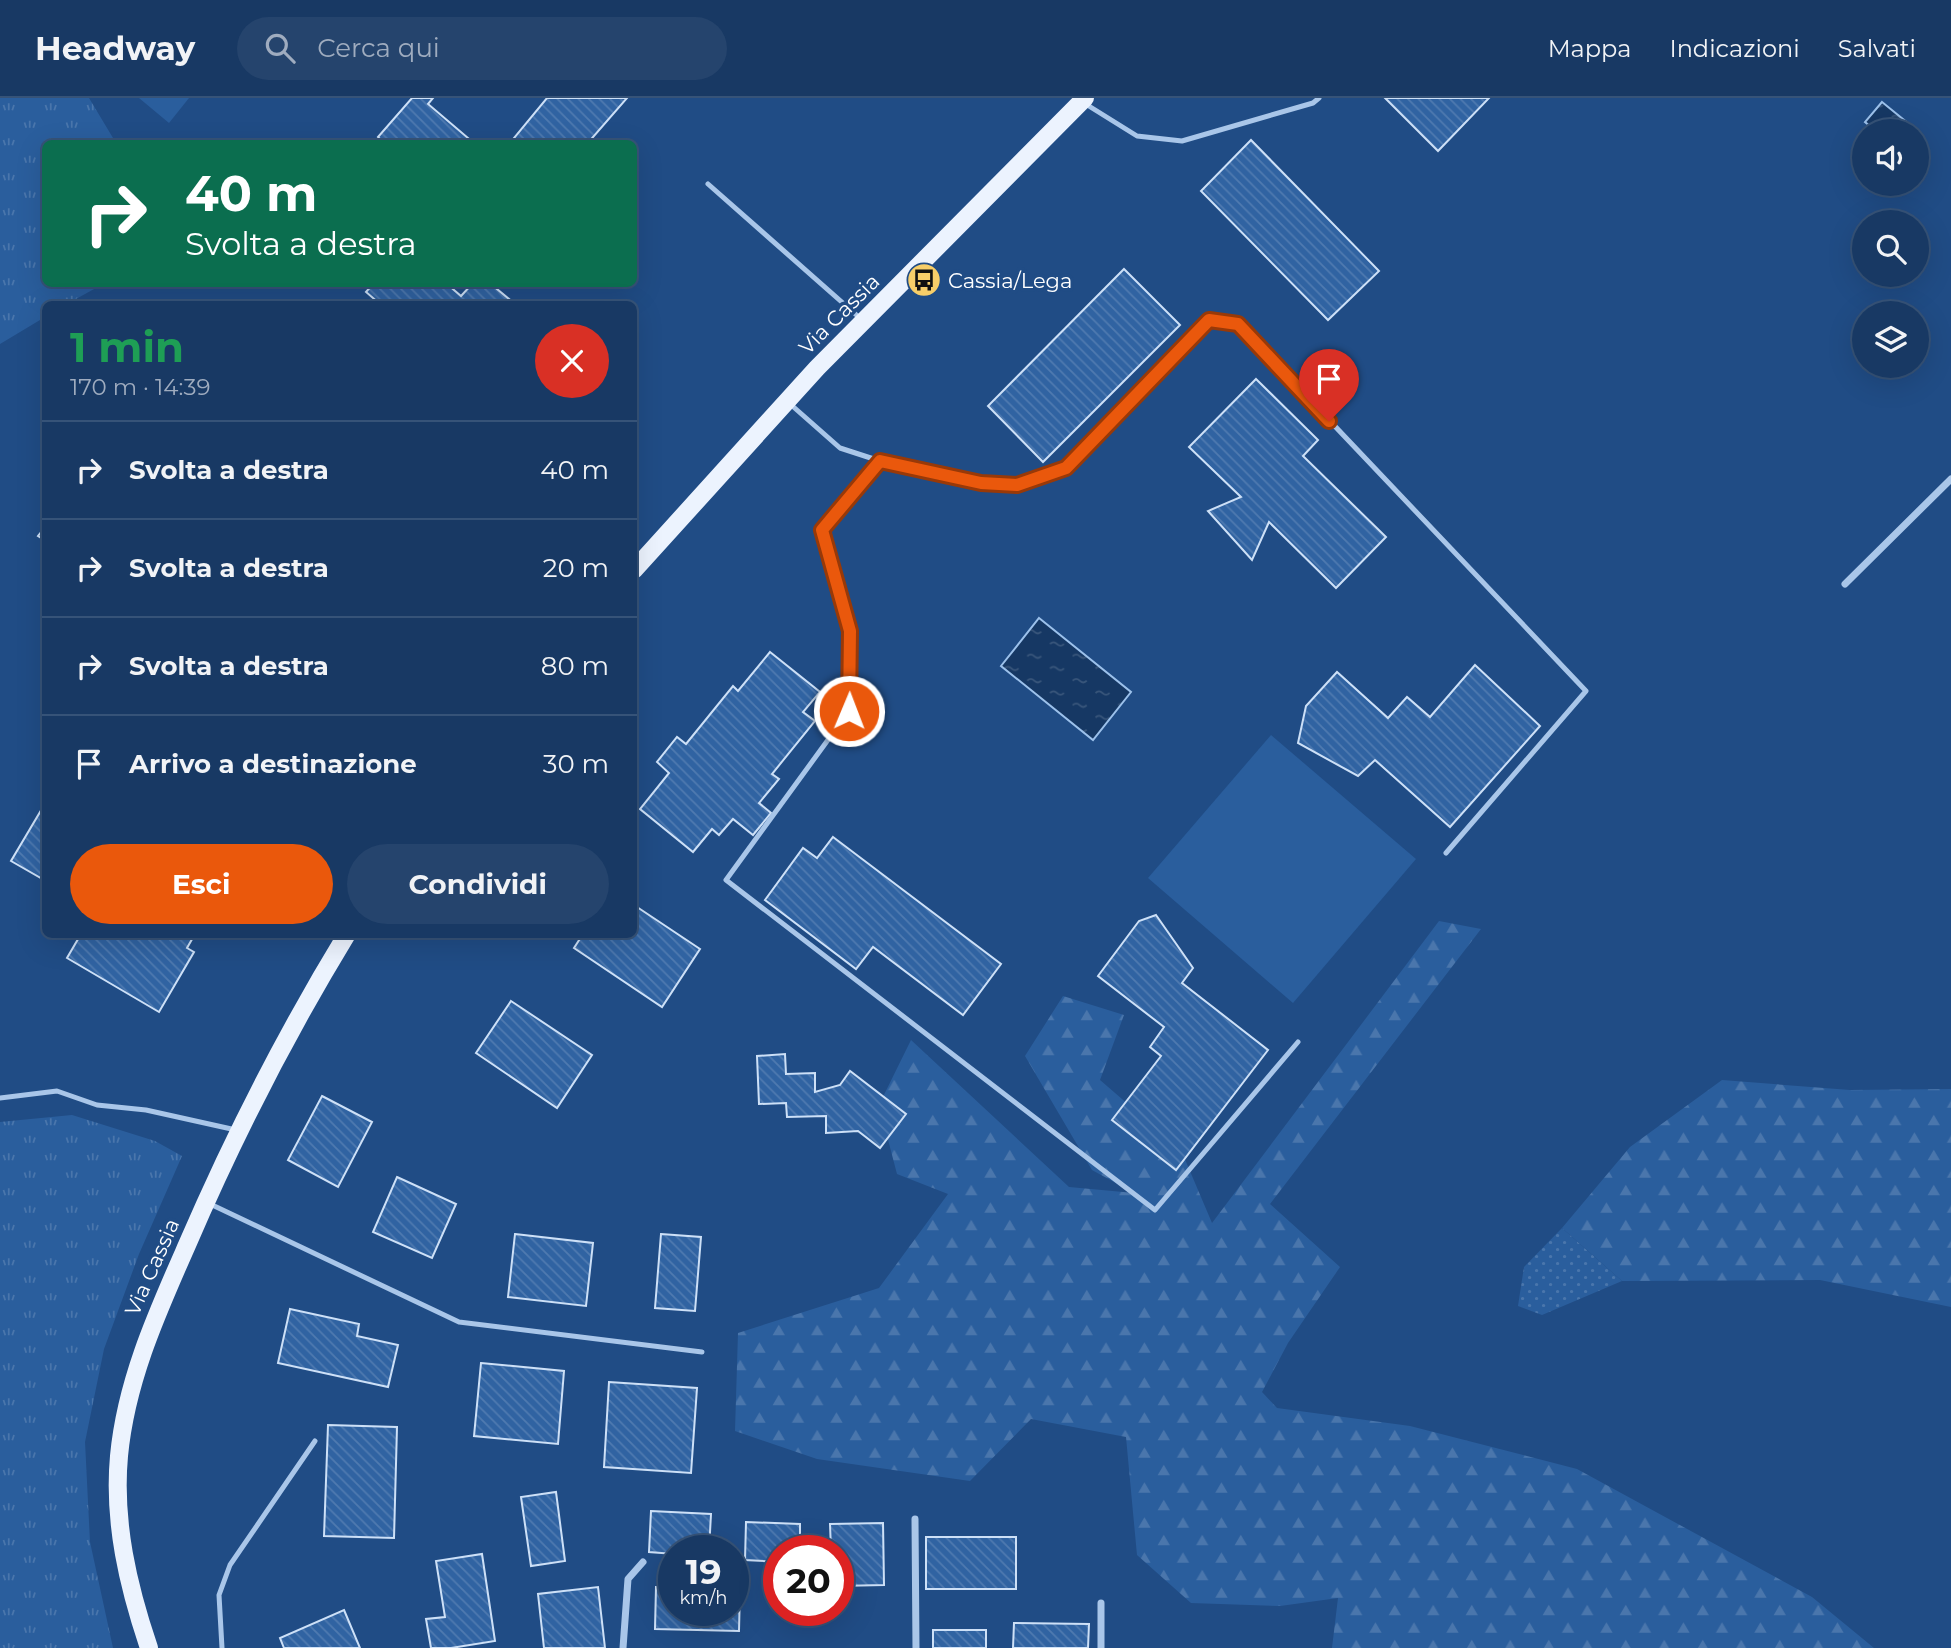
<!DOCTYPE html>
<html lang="it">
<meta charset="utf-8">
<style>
body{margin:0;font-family:Montserrat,sans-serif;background:#25446d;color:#f1f3f6;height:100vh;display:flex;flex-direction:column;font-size:26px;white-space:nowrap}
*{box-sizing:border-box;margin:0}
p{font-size:23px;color:#9facbf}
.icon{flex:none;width:38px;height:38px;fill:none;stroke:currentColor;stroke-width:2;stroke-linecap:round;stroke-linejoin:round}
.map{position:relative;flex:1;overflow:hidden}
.details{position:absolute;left:42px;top:203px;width:595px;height:637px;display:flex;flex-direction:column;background:#183964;border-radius:10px;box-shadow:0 7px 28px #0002,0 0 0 2px #365378}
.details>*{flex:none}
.guide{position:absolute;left:42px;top:42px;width:595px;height:147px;border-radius:10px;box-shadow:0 7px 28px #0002,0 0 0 2px #365378;background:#0b6e4f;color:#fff;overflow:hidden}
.controls{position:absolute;left:1852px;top:21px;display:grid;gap:14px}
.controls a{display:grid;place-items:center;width:77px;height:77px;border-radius:50%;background:#183964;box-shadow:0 7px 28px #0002,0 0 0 2px #365378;font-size:35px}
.speed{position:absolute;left:658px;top:1437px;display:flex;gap:14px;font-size:35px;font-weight:700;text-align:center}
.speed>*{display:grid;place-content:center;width:91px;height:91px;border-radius:50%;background:#183964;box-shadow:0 7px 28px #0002,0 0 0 2px #365378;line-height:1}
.speed small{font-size:18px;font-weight:400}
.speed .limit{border:10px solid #d22;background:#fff;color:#111}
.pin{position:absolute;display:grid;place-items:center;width:60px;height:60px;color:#fff;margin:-72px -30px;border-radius:50% 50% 50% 0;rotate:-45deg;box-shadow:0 0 7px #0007}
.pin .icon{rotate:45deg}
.me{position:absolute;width:77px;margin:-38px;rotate:1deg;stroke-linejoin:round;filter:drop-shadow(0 0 5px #0008)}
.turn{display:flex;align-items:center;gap:24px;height:147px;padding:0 28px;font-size:32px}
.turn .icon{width:91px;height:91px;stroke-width:2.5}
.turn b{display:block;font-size:49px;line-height:60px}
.round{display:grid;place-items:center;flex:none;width:74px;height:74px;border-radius:37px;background:#25446d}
.headline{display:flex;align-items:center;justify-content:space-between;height:119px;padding:0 28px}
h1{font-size:42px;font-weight:700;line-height:52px;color:#1e9e55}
.primary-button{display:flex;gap:14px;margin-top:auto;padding:14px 28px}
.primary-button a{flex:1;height:80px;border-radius:42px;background:#ea580c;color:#fff;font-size:28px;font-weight:700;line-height:80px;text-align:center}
.primary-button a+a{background:#25446d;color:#f1f3f6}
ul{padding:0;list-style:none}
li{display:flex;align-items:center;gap:21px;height:98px;padding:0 28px;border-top:2px solid #365378}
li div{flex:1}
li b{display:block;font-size:26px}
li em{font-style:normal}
header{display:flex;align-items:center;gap:42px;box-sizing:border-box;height:98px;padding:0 35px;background:#183964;border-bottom:2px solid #365378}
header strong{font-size:33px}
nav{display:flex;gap:38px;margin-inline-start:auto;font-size:24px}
.search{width:490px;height:63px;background:#25446d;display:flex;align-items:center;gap:18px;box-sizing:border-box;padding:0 24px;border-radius:38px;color:#9facbf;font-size:26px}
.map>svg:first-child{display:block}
</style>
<header>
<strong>Headway</strong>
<div class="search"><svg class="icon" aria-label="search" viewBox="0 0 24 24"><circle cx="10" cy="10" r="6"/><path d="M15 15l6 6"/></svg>Cerca qui</div>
<nav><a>Mappa</a><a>Indicazioni</a><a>Salvati</a></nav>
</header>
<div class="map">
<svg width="1951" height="1550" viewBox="0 0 1951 1550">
<defs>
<pattern id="grass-dots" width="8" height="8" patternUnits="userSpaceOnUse" patternTransform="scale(1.75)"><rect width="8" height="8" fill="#2a5e9d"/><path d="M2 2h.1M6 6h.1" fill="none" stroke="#4a76ac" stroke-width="1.8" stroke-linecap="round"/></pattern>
<pattern id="forest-firs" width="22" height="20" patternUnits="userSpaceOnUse" patternTransform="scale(1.75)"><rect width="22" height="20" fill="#2a5e9d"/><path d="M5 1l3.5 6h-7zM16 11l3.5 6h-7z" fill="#4a76ac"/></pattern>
<pattern id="park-tufts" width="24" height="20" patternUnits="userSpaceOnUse" patternTransform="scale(1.75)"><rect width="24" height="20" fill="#2a5e9d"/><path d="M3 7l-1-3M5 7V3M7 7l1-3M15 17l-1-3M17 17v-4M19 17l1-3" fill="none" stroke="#4a76ac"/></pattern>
<pattern id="water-ripples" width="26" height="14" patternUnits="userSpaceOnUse" patternTransform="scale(1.75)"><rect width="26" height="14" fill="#163864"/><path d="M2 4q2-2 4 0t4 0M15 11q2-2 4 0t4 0" fill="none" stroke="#39567b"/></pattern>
<pattern id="building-back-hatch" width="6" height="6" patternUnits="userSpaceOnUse" patternTransform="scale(1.75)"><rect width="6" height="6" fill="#3063a2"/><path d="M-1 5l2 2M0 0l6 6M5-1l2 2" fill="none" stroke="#4f7ab0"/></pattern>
</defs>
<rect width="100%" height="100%" fill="#204c85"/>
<path fill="url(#grass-dots)" d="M1562 1130 1622 1183 1542 1217 1518 1208 1524 1169Z"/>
<g fill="url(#forest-firs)">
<path d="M1439 823 1481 831 1270 1106 1340 1169 1288 1245 1262 1294 1277 1310 1410 1328 1577 1371 1812 1499 1874 1550H1332L1338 1500 1280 1508 1191 1505 1137 1457 1126 1339 1031 1321 970 1383 817 1361 735 1333 738 1235 879 1190 948 1096 897 1076 879 1007 911 942 1069 1089 1134 1095 1092 1072 1025 958 1063 898 1124 917 1100 982 1181 1052 1212 1125Z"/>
<path d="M1722 982 1850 992 1951 991V1209L1820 1182 1622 1183 1562 1130 1630 1049Z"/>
</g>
<g fill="url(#park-tufts)">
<path d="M0 0H89L116 45 46 46V186H103L67 206H46L45 219 0 246Z"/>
<path d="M72 1017 155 1043 182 1058 139 1156 104 1251 85 1344 90 1444 113 1550H0V1024Z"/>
</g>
<g fill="#2a5e9d">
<path d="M139 0H189L169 25Z"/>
<path d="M1271 637 1416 761 1293 905 1148 780Z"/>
</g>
<g fill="url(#water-ripples)" stroke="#9cc1eb" stroke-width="2">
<path d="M1882 4 1920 35 1916 40V33H1876L1865 24Z"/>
<path d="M1039 520 1131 594 1093 642 1001 568Z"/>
</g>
<g fill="url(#building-back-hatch)" stroke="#cde0f7" stroke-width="2">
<path d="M412 0H433L428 6 475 46H385L378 39Z"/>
<path d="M547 0H627L587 46H509Z"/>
<path d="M1385 0H1489L1438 53Z"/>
<path d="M1251 42 1379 173 1328 222 1201 93Z"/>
<path d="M1124 171 1180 227 1043 364 988 308Z"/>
<path d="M373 186H447L461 198 472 186H491L515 206H380L366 194Z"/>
<path d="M1256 281 1318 342 1303 358 1386 439 1336 490 1269 424 1252 462 1208 413 1241 399 1189 349Z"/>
<path d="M46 428V443L38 438Z"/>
<path d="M770 554 820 594 803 614 815 623 772 676 779 681 759 705 771 715 753 737 733 721 719 737 712 731 693 754 640 711 669 675 657 664 677 639 686 646 733 588 738 593Z"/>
<path d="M1475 567 1540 628 1450 729 1375 662 1358 678 1298 645 1306 608 1337 574 1388 620 1407 599 1430 619Z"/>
<path d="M46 704V783L11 763Z"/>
<path d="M833 739 1001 866 963 917 873 849 856 871 765 802 803 750 817 760Z"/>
<path d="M634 807 700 851 662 909 574 850 583 836H634Z"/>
<path d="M1156 817 1193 870 1182 885 1268 952 1176 1072 1112 1022 1161 958 1150 949 1164 929 1098 878 1139 823Z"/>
<path d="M81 836H195L187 850 194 854 159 914 67 860Z"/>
<path d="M511 903 592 957 557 1010 476 955Z"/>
<path d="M785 956 786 976 815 975V994L840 987 850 973 906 1016 880 1050 858 1033 826 1035V1018L787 1019 786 1005 759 1006 757 958Z"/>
<path d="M322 998 372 1024 338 1089 288 1062Z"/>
<path d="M397 1079 456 1106 432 1160 373 1134Z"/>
<path d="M515 1136 593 1145 586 1208 508 1199Z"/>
<path d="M661 1136 701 1139 695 1213 655 1210Z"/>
<path d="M290 1211 359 1226 357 1238 398 1247 388 1289 278 1265Z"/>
<path d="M481 1265 564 1273 558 1346 474 1338Z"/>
<path d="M609 1284 697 1290 691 1375 604 1369Z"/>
<path d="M328 1327 397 1329 394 1440 324 1438Z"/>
<path d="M556 1394 565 1463 531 1468 521 1399Z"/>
<path d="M651 1413 711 1416 709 1452H674V1456L649 1454Z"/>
<path d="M746 1424 800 1426V1452H779V1464L745 1462Z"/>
<path d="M883 1425 884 1487 838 1488V1452H831L830 1426Z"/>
<rect x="926" y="1439" width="90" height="52"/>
<path d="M482 1456 495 1543 451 1550H431L426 1521 445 1519 436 1463Z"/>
<path d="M598 1489 605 1550H544L538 1496Z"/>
<path d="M656 1489H674V1512H733V1491H740L739 1533 655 1531Z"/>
<path d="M344 1512 360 1550H284L280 1540Z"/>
<path d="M1014 1525 1089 1526 1088 1550H1013Z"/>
<rect x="933" y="1532" width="53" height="18"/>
</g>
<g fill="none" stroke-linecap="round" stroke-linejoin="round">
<g stroke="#a9c6e9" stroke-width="5">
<path d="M1084 5 1137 38 1182 43 1313 5 1319 0"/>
<path d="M708 86 861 221"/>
<path d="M789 305 840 350 880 363 981 385 1017 388 1066 370 1209 222 1238 226 1586 593 1446 755"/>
<path d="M880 363 822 432 850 533 849 613 726 782 1155 1112 1298 944"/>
<path d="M0 1000 57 993 97 1007 146 1012 236 1032"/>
<path d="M208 1105 459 1224 702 1254"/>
<path d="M222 1550 219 1497 230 1467 315 1343"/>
</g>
<g stroke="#a9c6e9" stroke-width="7">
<path d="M1845 486 1951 381"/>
<path d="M915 1421 916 1550"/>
<path d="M623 1550 628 1481 643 1464"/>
<path d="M1101 1550V1505"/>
</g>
<g stroke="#ecf3fe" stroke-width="18">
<path d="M634 472 817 270 1085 0"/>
<path d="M149 1550C128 1488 113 1424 119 1358 126 1283 157 1215 187 1147 233 1040 286 936 347 836"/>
</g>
</g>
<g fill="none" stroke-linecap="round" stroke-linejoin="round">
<g stroke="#983908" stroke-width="18">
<path id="route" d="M849 613 850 533 822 432 880 363 981 385 1017 387 1066 370 1209 222 1238 226 1329 323"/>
</g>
<use href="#route" stroke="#ea580c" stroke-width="12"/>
</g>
<defs>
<g id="bus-disc" transform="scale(1.75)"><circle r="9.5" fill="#f7ce69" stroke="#204c85"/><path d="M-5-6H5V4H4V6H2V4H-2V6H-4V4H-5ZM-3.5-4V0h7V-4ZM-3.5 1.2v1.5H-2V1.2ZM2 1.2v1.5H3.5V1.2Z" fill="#111"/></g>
</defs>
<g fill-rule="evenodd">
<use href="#bus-disc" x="924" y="182"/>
</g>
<g text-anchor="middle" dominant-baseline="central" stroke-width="7" stroke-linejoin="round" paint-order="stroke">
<g font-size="21" fill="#fff" stroke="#204c85" text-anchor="start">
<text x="948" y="182">Cassia/Lega</text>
</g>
<g font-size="21" fill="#fff" stroke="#204c85">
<text transform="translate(839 216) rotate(-45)">Via Cassia</text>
<text transform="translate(152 1169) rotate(-66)">Via Cassia</text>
</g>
</g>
</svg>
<div class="controls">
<a><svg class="icon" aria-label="sound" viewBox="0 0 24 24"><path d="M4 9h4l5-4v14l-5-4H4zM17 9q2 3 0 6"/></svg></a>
<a><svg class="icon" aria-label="search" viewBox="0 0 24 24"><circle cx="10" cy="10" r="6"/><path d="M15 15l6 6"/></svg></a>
<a><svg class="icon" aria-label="layers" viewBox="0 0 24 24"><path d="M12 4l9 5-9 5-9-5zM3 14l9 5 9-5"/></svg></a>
</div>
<div class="speed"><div>19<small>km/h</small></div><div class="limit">20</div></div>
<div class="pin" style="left:1329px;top:323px;background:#d93025"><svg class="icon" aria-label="arrive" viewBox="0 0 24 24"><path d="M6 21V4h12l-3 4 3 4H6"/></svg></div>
<svg class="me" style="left:849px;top:613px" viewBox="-20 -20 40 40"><circle r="17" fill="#ea580c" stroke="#fff" stroke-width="3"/><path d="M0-11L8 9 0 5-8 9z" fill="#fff"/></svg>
<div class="guide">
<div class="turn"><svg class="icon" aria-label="right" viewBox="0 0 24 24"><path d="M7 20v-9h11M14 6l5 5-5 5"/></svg><div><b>40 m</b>Svolta a destra</div></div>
</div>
<section class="details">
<div class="headline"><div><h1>1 min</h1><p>170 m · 14:39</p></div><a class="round" style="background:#d93025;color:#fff"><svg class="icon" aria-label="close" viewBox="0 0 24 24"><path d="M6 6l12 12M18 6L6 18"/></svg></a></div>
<ul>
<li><svg class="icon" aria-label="right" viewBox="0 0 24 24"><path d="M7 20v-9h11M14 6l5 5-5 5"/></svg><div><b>Svolta a destra</b></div><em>40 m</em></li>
<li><svg class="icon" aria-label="right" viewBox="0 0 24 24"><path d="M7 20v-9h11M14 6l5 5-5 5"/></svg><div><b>Svolta a destra</b></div><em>20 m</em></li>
<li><svg class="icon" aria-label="right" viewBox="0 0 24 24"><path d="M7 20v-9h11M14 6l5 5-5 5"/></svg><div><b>Svolta a destra</b></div><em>80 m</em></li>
<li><svg class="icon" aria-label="arrive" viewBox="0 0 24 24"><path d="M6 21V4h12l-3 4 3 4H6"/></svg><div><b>Arrivo a destinazione</b></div><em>30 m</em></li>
</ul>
<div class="primary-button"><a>Esci</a><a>Condividi</a></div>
</section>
</div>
